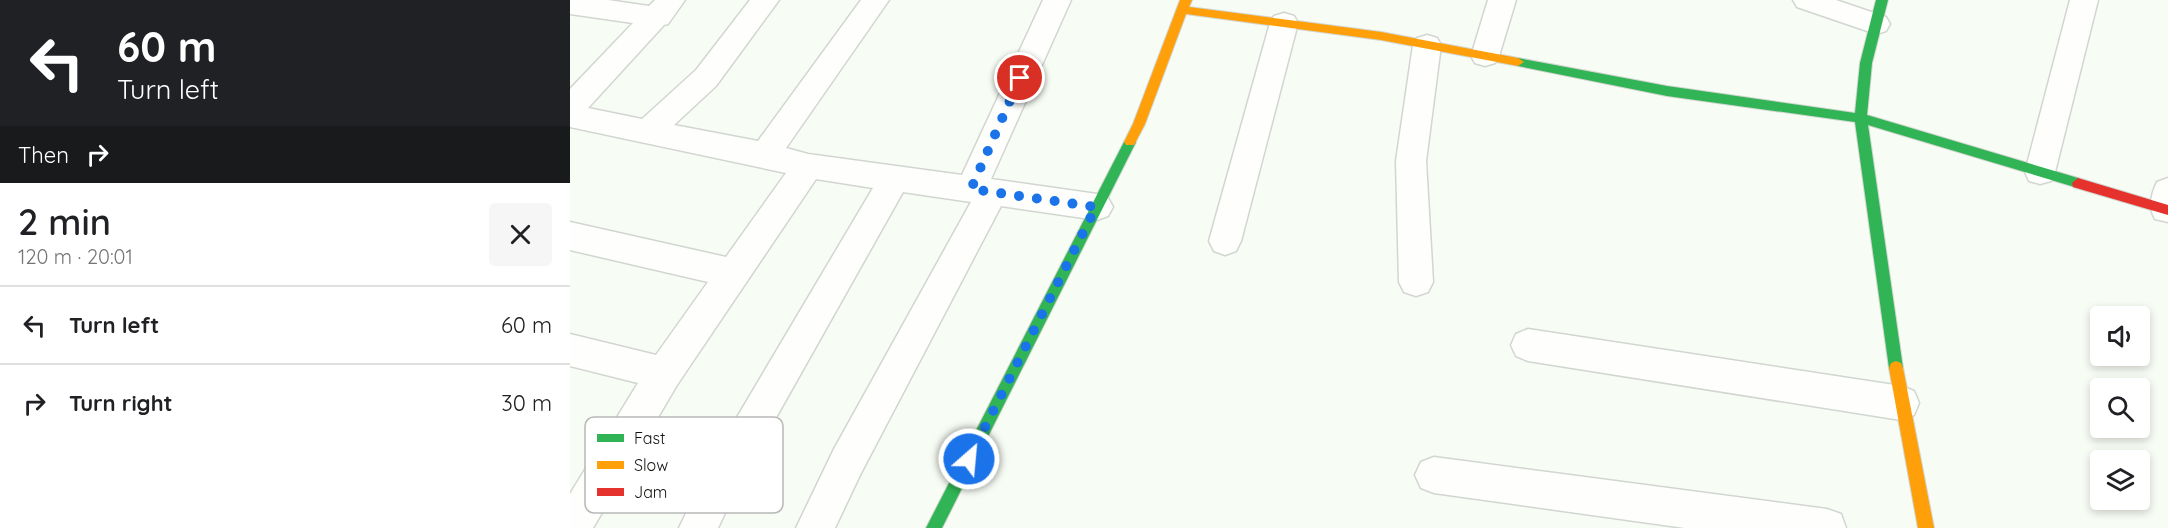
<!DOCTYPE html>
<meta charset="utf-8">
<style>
body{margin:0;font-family:Quicksand,sans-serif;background:#f6f6f6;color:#202124;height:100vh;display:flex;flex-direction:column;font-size:22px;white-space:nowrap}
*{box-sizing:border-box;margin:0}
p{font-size:20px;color:#757577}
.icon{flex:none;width:33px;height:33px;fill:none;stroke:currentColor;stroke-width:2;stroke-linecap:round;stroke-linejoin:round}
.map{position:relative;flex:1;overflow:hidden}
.sheet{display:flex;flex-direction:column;background:#fff;width:570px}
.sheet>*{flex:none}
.guide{background:#202124;color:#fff;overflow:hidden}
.fabs{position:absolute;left:1520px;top:306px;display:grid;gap:12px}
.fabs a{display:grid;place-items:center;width:60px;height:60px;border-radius:6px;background:#fff;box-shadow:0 3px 9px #0003;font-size:30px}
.pin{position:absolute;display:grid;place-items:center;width:51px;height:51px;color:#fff;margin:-26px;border:3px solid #fff;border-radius:50%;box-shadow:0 2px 6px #0007}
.me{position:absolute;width:66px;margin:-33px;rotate:27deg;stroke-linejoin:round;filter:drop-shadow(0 0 4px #0008)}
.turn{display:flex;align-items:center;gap:21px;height:126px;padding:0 18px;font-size:27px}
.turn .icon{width:78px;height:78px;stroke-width:2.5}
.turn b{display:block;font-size:42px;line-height:51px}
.then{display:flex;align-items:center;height:57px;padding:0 18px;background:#0003;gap:12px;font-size:22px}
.round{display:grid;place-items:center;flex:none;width:63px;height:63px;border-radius:6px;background:#f6f6f6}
.head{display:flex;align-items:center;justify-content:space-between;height:102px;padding:0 18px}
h1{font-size:36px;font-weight:600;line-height:45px}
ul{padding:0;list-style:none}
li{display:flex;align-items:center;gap:18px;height:78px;padding:0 18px;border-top:2px solid #e0e0e0}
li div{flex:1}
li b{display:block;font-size:22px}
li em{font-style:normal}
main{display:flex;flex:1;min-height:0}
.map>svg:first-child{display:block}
</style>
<main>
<section class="sheet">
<div class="guide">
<div class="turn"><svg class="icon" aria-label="left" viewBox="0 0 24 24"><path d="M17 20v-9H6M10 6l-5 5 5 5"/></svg><div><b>60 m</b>Turn left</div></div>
<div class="then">Then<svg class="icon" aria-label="right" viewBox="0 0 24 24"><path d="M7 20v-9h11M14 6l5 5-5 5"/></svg></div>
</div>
<div class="head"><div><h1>2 min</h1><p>120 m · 20:01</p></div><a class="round"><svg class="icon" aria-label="close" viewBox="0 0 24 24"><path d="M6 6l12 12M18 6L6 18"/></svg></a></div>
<ul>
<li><svg class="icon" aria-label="left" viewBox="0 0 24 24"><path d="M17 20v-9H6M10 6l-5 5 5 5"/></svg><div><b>Turn left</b></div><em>60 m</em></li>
<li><svg class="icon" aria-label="right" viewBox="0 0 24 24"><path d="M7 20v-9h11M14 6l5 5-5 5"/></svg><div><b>Turn right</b></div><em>30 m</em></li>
</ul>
</section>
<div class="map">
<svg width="1598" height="528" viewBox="0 0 1598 528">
<rect width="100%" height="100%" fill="#f7fcf4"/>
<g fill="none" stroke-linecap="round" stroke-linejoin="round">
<g stroke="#d2d6d0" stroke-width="3">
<g id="street">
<path d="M0 0H38L79 6 85 0H115L98 24 94 25 18 108 72 119 126 70 180 0H209L146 86 104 125 188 141 291 0H319L216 148 238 154 392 175 473 0H501L421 179 527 194 538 198 543 207 538 216 527 220 431 206 290 475 265 528H226L264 449 401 202 333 192 167 487 148 528H109L141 461 303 188 246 179 107 385 23 528H0V494L68 383 0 366V334L86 355 138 282 0 250V222L156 257 216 173 0 127V89L63 23 0 14Z"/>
<path d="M918 0H946L929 56 925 63 915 66 905 63 901 56Z"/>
<path d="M1223 0H1266L1316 17 1320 24 1316 31 1306 34 1227 7Z"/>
<path d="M1500 0H1528L1485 172 1481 181 1470 184 1459 181 1455 172Z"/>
<path d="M714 13 724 16 728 23 671 241 666 251 655 255 644 251 639 241 700 23 704 16Z"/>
<path d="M857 35 867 38 871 45 856 161 863 282 858 292 846 296 834 292 829 282 826 161 843 45 847 38Z"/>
<path d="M1598 178V222L1585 219C1578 207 1581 195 1587 182Z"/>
<path d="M958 329 1331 386 1344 391 1349 403 1344 415 1331 420 958 361 946 356 941 345 946 334Z"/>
<path d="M864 457 1257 509 1271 514 1276 528H1115L864 493 851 488 845 475 851 462Z"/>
</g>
</g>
<g stroke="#d2d6d0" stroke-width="2">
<g id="fast">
<path d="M1306 0H1318L1302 63 1297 115 1508 178 1514 183 1508 188 1298 125 1333 368 1331 373 1326 375 1321 373 1319 368 1285 122 1097 96 948 66 942 62 948 58 1097 86 1285 113 1290 63Z"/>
<path d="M560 137 566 142 372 528H356L554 142Z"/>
</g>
</g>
<g stroke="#d2d6d0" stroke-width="2">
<g id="slow">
<path d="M610 0H622L619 7 811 32 948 58 954 62 948 66 811 40 616 14 575 124 564 145H556L554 142 563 124Z"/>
<path d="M1326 361 1331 363 1333 368 1364 528H1348L1319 368 1321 363Z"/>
</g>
</g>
<g stroke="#d2d6d0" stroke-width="2">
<path id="jam" d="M1508 178 1598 205V215L1503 187 1502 183Z"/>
</g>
<use href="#street" fill="#fefffd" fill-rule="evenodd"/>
<use href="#fast" fill="#30b455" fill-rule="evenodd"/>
<use href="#slow" fill="#ff9f0a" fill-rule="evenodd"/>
<use href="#jam" fill="#e5322d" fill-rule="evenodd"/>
</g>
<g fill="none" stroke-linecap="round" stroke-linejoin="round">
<path stroke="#1a73e8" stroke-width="10" stroke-dasharray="0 18" d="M399 459 526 207 401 189 450 78"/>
</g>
<rect x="15" y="417" width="198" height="96" rx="9" fill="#fff" stroke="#b7b8b6" stroke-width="1.5"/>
<rect x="27" y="434" width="27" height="8" fill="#30b455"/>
<rect x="27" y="461" width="27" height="8" fill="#ff9f0a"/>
<rect x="27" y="488" width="27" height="8" fill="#e5322d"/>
<g font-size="16" fill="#0f120d">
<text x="64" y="444">Fast</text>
<text x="64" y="471">Slow</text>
<text x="64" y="498">Jam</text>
</g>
</svg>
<div class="fabs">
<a><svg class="icon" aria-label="sound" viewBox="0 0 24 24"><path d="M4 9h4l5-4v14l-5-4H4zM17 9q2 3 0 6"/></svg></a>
<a><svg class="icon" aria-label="search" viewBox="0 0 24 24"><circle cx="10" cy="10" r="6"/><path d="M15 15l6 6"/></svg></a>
<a><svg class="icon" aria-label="layers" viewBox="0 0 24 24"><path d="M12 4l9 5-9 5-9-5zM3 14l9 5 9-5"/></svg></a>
</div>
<div class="pin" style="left:450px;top:78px;background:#d93025"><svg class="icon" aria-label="arrive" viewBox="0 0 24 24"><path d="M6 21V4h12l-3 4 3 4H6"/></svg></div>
<svg class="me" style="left:399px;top:459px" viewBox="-20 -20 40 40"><circle r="17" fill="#1a73e8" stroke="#fff" stroke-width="3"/><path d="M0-11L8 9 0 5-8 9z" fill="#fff"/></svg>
</div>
</main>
